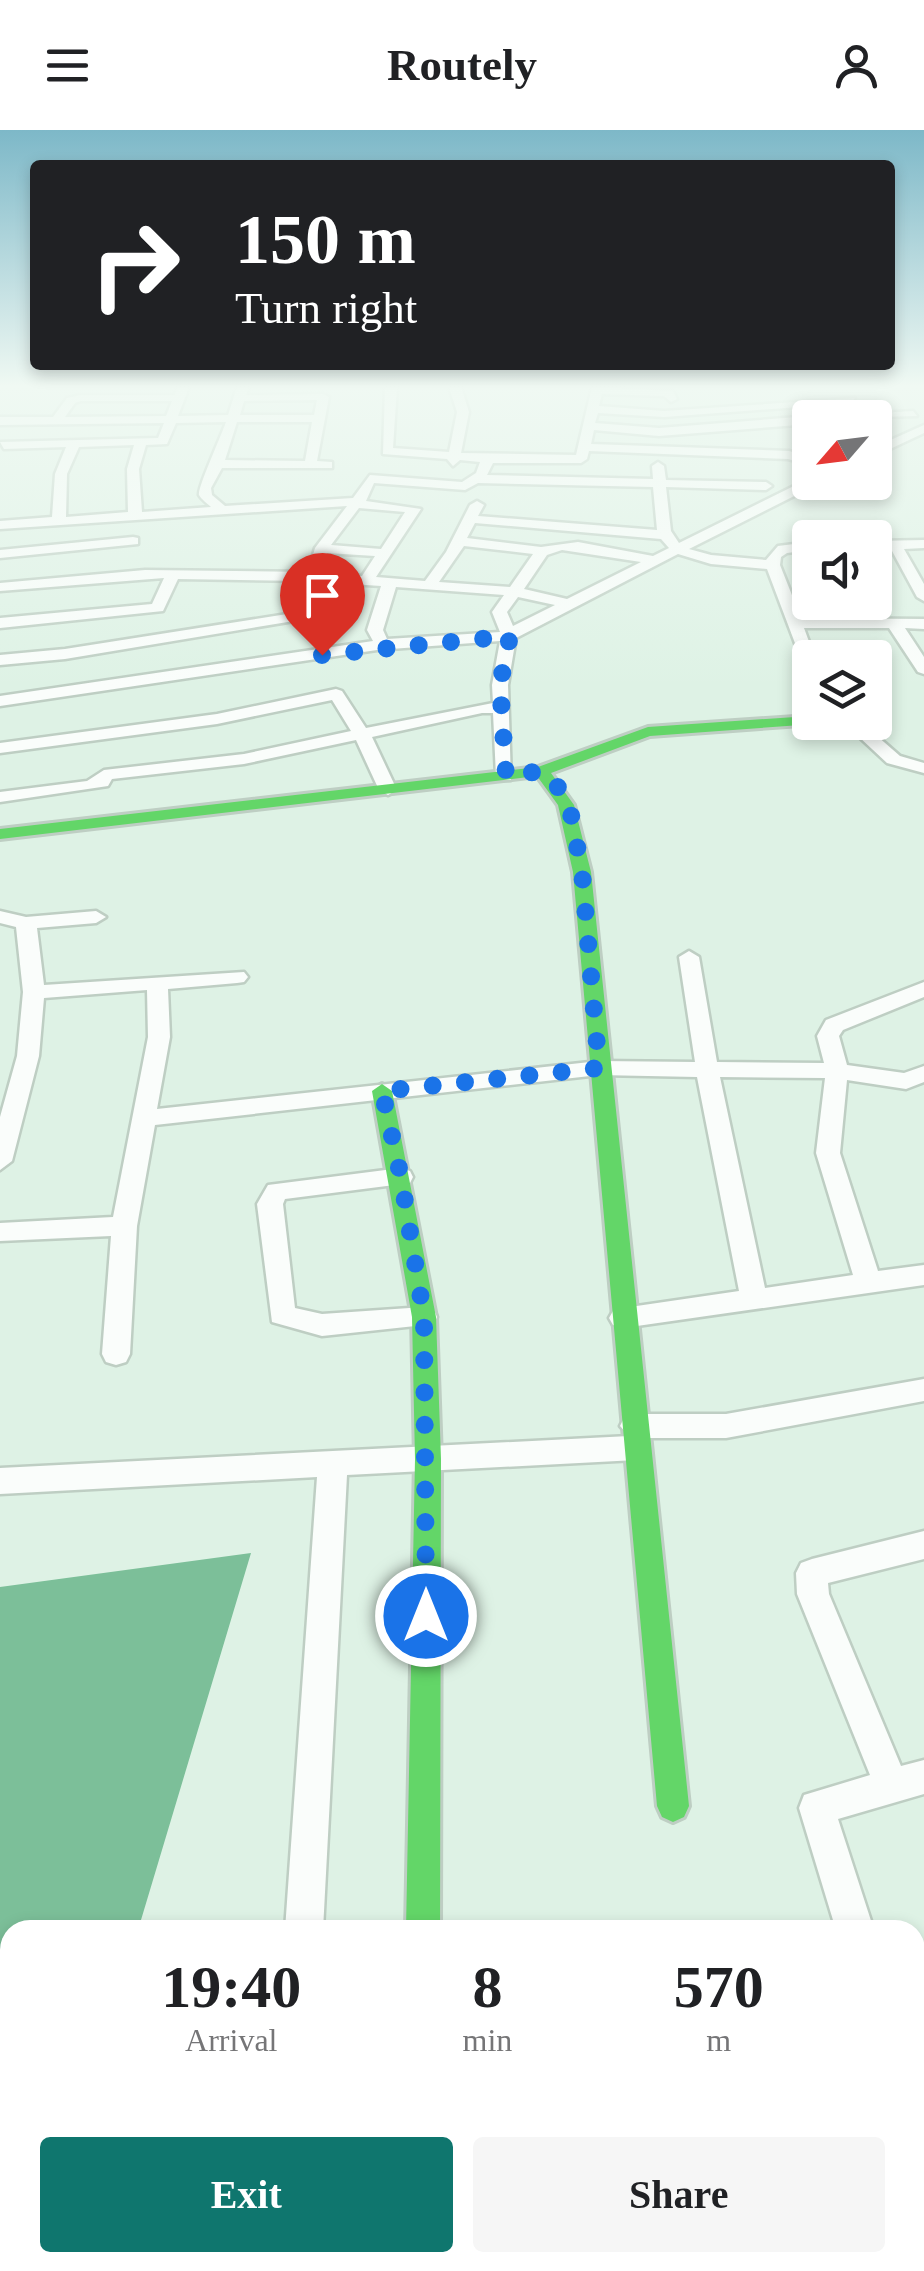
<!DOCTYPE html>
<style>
body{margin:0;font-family:"Times New Roman",serif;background:#f6f6f6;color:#202124;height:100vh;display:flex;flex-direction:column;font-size:38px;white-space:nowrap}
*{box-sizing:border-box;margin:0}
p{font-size:32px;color:#757577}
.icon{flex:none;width:55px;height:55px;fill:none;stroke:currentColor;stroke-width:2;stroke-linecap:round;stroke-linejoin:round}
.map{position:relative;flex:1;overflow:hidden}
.sheet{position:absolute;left:0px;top:1790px;width:925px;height:352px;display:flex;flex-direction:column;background:#fff;border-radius:30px 30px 0 0;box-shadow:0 5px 15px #0003}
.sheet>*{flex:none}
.guide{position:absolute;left:30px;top:30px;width:865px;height:210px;border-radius:10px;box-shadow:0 5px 15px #0003;background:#202124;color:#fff;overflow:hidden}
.needle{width:65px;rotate:242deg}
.buttons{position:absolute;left:792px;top:270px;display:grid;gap:20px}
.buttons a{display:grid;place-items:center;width:100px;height:100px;border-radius:10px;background:#fff;box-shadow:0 5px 15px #0003;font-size:50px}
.pin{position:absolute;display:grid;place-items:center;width:85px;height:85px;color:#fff;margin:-102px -42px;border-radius:50% 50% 50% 0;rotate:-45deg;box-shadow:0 0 10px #0007}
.pin .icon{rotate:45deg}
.me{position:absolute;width:110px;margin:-55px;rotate:0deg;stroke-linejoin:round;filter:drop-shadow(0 0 8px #0008)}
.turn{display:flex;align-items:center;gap:35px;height:210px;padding:0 40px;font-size:45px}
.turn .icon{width:130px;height:130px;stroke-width:2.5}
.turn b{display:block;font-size:70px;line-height:85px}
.eta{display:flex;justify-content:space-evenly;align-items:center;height:170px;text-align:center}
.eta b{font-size:60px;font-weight:600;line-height:70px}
.action{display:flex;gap:20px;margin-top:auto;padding:20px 40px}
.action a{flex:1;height:115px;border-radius:10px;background:#0f766e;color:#fff;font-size:40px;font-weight:600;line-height:115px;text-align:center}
.action a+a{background:#f6f6f6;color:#202124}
header{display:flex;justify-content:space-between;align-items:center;height:130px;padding:0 40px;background:#fff;font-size:45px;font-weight:600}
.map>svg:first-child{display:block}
</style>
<header><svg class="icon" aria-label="menu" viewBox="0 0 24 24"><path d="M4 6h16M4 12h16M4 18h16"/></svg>Routely<svg class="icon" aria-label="person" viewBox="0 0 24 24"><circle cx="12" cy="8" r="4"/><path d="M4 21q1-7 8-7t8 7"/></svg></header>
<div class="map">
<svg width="924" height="2141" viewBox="0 0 924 2141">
<rect width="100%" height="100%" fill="#def2e5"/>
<path fill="#7cbf99" d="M251 1423 138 1800H10V2020H0V1457Z"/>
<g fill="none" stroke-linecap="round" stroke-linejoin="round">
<g stroke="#becec3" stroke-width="5">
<g id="street">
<path d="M177 257H189L178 286 228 285 237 257H249L246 265 323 264 329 267 317 331 332 332V338H222L211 358 212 365 225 376 353 368 370 345 462 352 476 343 480 332 460 330 453 336 447 329 383 324 385 257H397L393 318 449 322 457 282 449 257H461L469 282 461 323 576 325 592 257 673 261 677 269 671 272 664 266 602 264 599 276 664 281 855 268 851 273 664 287 598 283 595 293 659 298 810 286 814 288H810V294L659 306 594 300 591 314 789 321 810 327V335L788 329 589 321 587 329 581 333H493L487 345 653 349 652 336 658 332 664 336 666 350 766 352 772 356 766 360 666 357 671 401 679 413 810 348 816 355 689 419 711 425 766 430 778 416 810 412V420L787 423 781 427 780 435 801 488 924 489V499L905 498 924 527V544L918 542 889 498H804L815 528H810V539L804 537 767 439 711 434 678 424 516 508 508 555 511 650H499L496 646 493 583H482L372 607 397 660 388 665 379 660 356 610 244 634 112 649 108 656 0 672V662L87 651 104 640 244 624 351 601 332 570 217 594 0 623V613L217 584 336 559 342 561 366 598 493 573 492 555 500 511 377 520 0 576V566L373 511 367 500 381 456 321 452 318 487 65 529 0 535V525L65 519 306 481 307 451 178 449 163 481 0 498V488L152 474 164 448 0 461V453L145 440 308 442 315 418 347 376 0 399V391L52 387 55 344 66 317 4 319 0 312 158 308 164 293 0 295V287H53L67 268 81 265H175ZM317 270 314 285H240L244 271ZM81 271H172L166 286 65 287 75 273ZM226 292C222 304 197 359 199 365 201 369 208 374 211 377L142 382 139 339 146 315 167 314 176 293ZM237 292H312L305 331 225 330ZM134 315 127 339 128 382 66 387 67 344 79 317ZM374 353 465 360 478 353 653 357 657 400 478 386 484 375 477 371 470 375 446 422 425 451 376 447 421 379 366 371ZM359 378 405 382 381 419 331 415ZM475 393 661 409 669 418 653 426 578 412 541 417 467 408ZM464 416 533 424 510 457 439 452ZM562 420 641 432 567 469 524 459 547 425ZM327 423 375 426 362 446 322 443ZM396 457 504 465 492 482 500 502 387 509 383 500ZM518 467 555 475 513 496 507 482Z"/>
<path d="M913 281 917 286 840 288 845 285Z"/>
<path d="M924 295V303L875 326V317Z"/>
<path d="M133 407 138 408V414L0 428V420Z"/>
<path d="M924 410V418L904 419 924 454V471L917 467 891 419H875V411Z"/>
<path d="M843 592H861L900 626 924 633V643L887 633Z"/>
<path d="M0 781 26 787 96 781 106 787 96 793 37 798 44 855 244 842 248 847 244 852 237 853 168 859 170 907 157 979 599 931 695 932 679 827 689 821 699 827 717 932 824 933 817 906 826 890 924 852V867L843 900 839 906 847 935 904 943 924 936V952L906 959 847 950 840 1023 878 1141 924 1135V1155L623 1198 613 1195 609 1188 613 1181 623 1178 739 1161 697 947 599 945 155 995 137 1096 130 1224 126 1232 116 1235 106 1232 102 1224 111 1106 0 1111V1093L113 1087 148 907 147 860 44 868 39 926 12 1031 0 1040V987L17 926 23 862 16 797 0 793ZM720 947 825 948 816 1023 853 1145 765 1158Z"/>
<path d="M401 1038 410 1041 413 1047 410 1053 285 1069 283 1074 295 1178 322 1184 424 1177 434 1180 437 1187 434 1194 322 1206 272 1192 257 1074 268 1055Z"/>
<path d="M924 1249V1271L726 1308H642L651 1318 646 1327 636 1330 347 1345 323 1800H285L317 1347 0 1364V1338L629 1306 620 1296 624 1288 634 1284H726Z"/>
<path d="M924 1401V1429L828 1453 829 1464 901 1636 924 1630V1664L838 1689 874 1800H836L799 1678 804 1665 870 1645 797 1464 796 1443 801 1433 812 1429Z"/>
<path d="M915 1968 924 1971V2037L915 2033Z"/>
<rect x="915" y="2065" width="9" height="42"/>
<rect x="261" y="2132" width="44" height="9"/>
<rect x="397" y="2132" width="44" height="9"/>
<rect x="559" y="2132" width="44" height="9"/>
</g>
</g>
<g stroke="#becec3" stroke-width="6">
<g id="fast">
<path d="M810 586V592L815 594 650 606 551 643 574 675 591 742 689 1676 684 1687 673 1692 662 1687 657 1676 573 742 558 675 537 646 0 709V699L538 637 648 597Z"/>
<path d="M382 954 392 961 436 1187 441 1329 440 1800H406L415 1329 412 1187 372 961Z"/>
</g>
</g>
<use href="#street" fill="#fafdfb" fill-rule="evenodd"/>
<use href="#fast" fill="#63d668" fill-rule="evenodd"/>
</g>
<linearGradient id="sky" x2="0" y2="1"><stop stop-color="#7db8c8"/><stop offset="0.46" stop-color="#f0f9f3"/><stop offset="1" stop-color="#f0f9f3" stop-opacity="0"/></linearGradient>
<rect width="924" height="557" fill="url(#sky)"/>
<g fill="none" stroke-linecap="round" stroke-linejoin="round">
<path stroke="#1a73e8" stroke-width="18" stroke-dasharray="0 32.4" d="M322 525 510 506 500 554 506 646 541 641 563 662 570 679 582 742 599 938 382 961 401 1047 424 1187 426 1486"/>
</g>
</svg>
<div class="buttons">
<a><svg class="needle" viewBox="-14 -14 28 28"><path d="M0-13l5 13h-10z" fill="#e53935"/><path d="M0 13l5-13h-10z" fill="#757577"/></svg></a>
<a><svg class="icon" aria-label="sound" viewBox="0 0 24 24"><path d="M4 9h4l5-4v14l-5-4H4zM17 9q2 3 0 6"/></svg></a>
<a><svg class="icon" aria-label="layers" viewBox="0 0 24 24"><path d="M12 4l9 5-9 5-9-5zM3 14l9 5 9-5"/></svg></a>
</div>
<div class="pin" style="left:322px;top:525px;background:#d93025"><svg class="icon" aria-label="arrive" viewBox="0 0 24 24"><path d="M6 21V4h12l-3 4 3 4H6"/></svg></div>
<svg class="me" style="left:426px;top:1486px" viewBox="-20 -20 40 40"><circle r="17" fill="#1a73e8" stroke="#fff" stroke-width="3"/><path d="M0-11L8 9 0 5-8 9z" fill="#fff"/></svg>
<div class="guide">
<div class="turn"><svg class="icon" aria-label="right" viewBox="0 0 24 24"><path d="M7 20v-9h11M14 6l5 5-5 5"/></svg><div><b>150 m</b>Turn right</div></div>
</div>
<section class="sheet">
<div class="eta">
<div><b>19:40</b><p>Arrival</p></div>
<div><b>8</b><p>min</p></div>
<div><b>570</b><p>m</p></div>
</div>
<div class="action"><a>Exit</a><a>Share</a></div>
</section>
</div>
